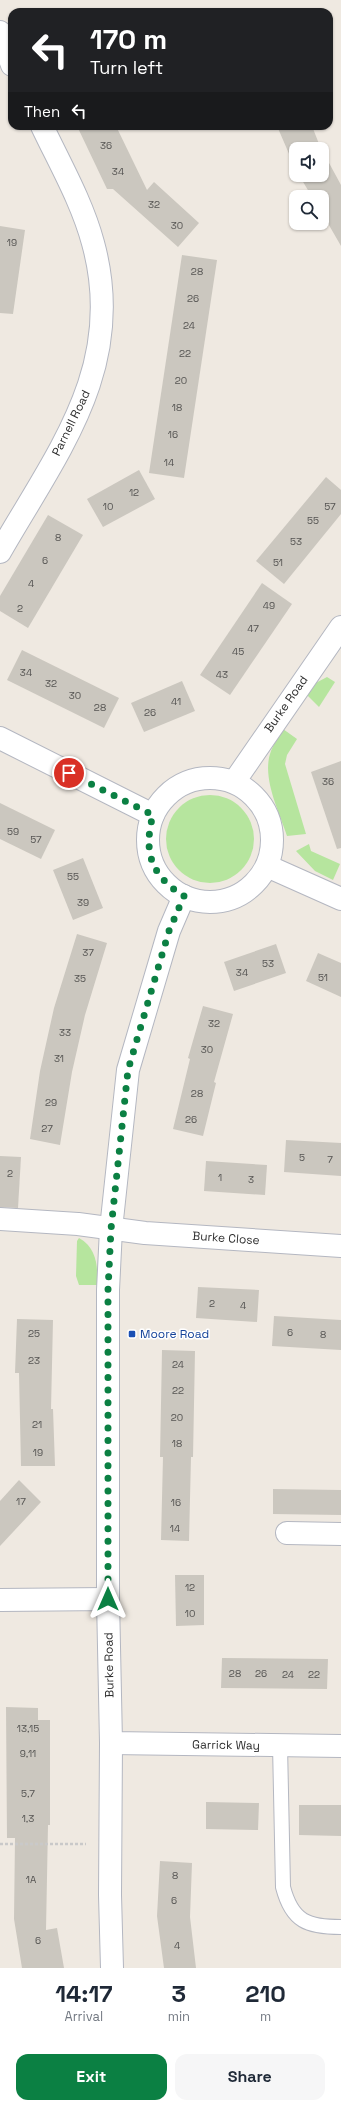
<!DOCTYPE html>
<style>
body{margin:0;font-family:"Space Grotesk",sans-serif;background:#f6f6f7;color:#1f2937;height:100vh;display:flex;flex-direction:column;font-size:15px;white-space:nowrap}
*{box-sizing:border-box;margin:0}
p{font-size:13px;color:#747a83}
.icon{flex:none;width:22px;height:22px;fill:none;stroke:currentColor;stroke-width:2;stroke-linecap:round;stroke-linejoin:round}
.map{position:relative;height:1968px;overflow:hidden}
.panel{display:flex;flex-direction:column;background:#fff;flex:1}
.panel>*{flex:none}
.guide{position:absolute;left:8px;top:8px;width:325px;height:122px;border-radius:12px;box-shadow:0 1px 3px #0004;background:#202124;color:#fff;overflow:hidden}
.fabs{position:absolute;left:289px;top:142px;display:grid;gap:8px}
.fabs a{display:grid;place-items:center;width:40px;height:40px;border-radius:8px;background:#fff;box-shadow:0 1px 3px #0004;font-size:20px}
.pin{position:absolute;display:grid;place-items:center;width:34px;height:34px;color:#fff;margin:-17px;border:2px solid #fff;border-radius:50%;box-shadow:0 1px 4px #0007}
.me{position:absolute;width:44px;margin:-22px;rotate:0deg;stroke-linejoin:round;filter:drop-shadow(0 0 3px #0008)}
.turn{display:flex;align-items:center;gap:14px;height:84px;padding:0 16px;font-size:18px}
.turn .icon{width:52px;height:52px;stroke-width:2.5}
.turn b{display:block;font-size:28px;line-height:34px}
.then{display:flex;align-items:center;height:38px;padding:0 16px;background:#0003;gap:8px;font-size:15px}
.eta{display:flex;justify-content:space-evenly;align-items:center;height:68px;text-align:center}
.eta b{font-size:24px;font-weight:600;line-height:28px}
.action{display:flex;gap:8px;margin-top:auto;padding:8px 16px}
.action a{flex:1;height:46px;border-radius:12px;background:#0b8043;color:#fff;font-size:16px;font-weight:600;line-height:46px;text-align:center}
.action a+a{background:#f6f6f7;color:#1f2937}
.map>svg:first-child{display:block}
</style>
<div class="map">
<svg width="341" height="1968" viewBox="0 0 341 1968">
<rect width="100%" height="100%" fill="#efe9e1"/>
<g fill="#b6e59e">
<path d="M327 677 335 682 319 707 305 693 310 686Z"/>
<path d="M283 729 297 739 287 755 285 764 306 834 287 836C279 811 261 777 271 751 274 743 279 736 283 729Z"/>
<circle cx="210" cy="839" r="44"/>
<path d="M309 844 311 851 340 864 333 880 315 871 296 851Z"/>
<path d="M79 1238C97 1248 98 1267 97 1285H79L76 1276 77 1241Z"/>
</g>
<g fill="#cbc7bf">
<path d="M77 126H116L147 190 154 182 199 223 178 247 113 189H107Z"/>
<path d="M277 126H312L321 149H296V170Z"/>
<path d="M322 150 341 185V246L322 213V197H312L299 175H322Z"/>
<path d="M0 226 25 230 13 314 0 313Z"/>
<path d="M182 255 217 260 184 478 149 473Z"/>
<path d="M139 470 155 499 103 527 87 499Z"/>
<path d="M326 477 341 490V514L284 584 256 561Z"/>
<path d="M48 515 83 535 28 628 0 611V596Z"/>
<path d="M262 583 292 604 230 695 200 675Z"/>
<path d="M22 650 119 698 104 728 7 680Z"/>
<path d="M182 681 195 711 144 732 131 703Z"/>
<path d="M341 761V848L337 849 311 772Z"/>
<path d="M0 803 55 830 41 859 0 839Z"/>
<path d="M83 858 103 908 73 920 53 870Z"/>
<path d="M77 934 107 943 85 1015 72 1072 60 1145 30 1139 40 1071 54 1008Z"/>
<path d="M276 944 286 973 234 991 224 962Z"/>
<path d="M318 953 341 963V997L306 981Z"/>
<path d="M203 1006 233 1014 214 1082 216 1083 203 1136 173 1129 190 1059 188 1058Z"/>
<path d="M286 1140 341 1143V1176L284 1172Z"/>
<path d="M0 1156 21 1157 18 1208 0 1207Z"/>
<path d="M206 1161 267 1165 265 1195 204 1191Z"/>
<path d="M198 1287 259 1290 257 1322 196 1318Z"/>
<path d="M274 1316 341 1320V1350L272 1346Z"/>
<path d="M17 1319 53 1320 51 1409H53L55 1466H21L19 1373H15Z"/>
<path d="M162 1350 195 1351 193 1457H191L189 1541 161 1540 163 1457H160Z"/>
<path d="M19 1480 41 1502 0 1546V1501Z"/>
<path d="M273 1489 341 1490V1515L273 1514Z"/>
<path d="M175 1575H204V1625L176 1626Z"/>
<path d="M222 1658 328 1659 327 1689 221 1688Z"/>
<path d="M6 1707 38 1708V1720H50V1825H48L46 1930 57 1928 64 1968H22L14 1919 15 1838H7Z"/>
<path d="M206 1802 259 1803 258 1830 206 1829Z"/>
<path d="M299 1805H341V1836L299 1835Z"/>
<path d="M160 1861 192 1863 190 1917 196 1968H164L157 1916Z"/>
</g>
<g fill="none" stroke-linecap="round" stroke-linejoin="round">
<g stroke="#b4b7c1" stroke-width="16">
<path id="service" d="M280 1745 283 1887C292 1922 308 1927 341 1927"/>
</g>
<g stroke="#b4b7c1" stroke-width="24">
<g id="minor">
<path d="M0 32 12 65"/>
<path d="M0 552C58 451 127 366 93 243 82 202 60 164 42 126"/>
<path d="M0 738 153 815"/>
<circle cx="210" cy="840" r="62"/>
<path d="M234 782 341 627"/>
<path d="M267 866 341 899"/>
<path d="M0 1219 78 1224 145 1233 341 1246"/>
<path d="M287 1533 341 1534"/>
<path d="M108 1599V1290L111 1229 128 1070 169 931 184 896"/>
<path d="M111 1743 110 1895 112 1968"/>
</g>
</g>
<g stroke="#b4b7c1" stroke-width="24">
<path id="tertiary" d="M0 1600 108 1599 111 1743 341 1746"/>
</g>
<path stroke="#c9c9c9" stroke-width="2.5" stroke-dasharray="3 2" stroke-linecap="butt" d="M0 1844H86"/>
<use href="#service" stroke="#fff" stroke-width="14"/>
<use href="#minor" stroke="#fff" stroke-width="22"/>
<use href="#tertiary" stroke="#fff" stroke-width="22"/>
</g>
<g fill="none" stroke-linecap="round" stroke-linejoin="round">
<path stroke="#0b8043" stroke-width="7" stroke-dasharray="0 12.6" d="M69 773 153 815C143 852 151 876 184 896L169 931 128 1070 111 1229 108 1290V1599"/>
</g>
<rect fill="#1a4fb4" stroke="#fff" stroke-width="1.5" x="128" y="1330" width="8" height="8" rx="2"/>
<g text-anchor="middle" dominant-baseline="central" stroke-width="3" stroke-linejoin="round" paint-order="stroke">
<g font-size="10" fill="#555452">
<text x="106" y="145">36</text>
<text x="118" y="171">34</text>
<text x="154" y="204">32</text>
<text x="177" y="225">30</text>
<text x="12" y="242">19</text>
<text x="197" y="271">28</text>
<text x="193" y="298">26</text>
<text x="189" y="325">24</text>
<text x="185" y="353">22</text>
<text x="181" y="380">20</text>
<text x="177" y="407">18</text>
<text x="173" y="434">16</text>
<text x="169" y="462">14</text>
<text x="134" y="492">12</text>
<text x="108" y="506">10</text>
<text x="330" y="506">57</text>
<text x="313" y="520">55</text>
<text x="58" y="537">8</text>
<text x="296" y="541">53</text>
<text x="45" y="560">6</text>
<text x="278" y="562">51</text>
<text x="31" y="583">4</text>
<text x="269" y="605">49</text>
<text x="20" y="608">2</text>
<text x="253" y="628">47</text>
<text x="238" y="651">45</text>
<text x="26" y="672">34</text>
<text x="222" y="674">43</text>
<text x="51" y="683">32</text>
<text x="75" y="695">30</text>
<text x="176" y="701">41</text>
<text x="100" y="707">28</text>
<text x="150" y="712">26</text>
<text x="328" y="781">36</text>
<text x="13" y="831">59</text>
<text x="36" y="839">57</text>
<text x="73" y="876">55</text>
<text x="83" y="902">39</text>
<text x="88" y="952">37</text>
<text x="268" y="963">53</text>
<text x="242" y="972">34</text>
<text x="323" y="977">51</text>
<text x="80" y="978">35</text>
<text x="214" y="1023">32</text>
<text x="65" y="1032">33</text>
<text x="207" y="1049">30</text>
<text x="59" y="1058">31</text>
<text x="197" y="1093">28</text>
<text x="51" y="1102">29</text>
<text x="191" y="1119">26</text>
<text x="47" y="1128">27</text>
<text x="302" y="1157">5</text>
<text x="330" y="1159">7</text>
<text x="10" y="1173">2</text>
<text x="220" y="1177">1</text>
<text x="251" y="1179">3</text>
<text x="212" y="1303">2</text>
<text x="243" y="1305">4</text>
<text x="290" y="1332">6</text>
<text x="34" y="1333">25</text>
<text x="323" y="1334">8</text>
<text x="34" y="1360">23</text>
<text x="178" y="1364">24</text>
<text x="178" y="1390">22</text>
<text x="177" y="1417">20</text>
<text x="37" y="1424">21</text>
<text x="177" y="1443">18</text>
<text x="38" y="1452">19</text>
<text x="21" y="1501">17</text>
<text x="176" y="1502">16</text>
<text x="175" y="1528">14</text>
<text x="190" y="1587">12</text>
<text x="190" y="1613">10</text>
<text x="235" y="1673">28</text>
<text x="261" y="1673">26</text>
<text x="288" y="1674">24</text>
<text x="314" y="1674">22</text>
<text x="28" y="1728">13,15</text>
<text x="28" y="1753">9,11</text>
<text x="28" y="1793">5,7</text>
<text x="28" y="1818">1,3</text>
<text x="175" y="1875">8</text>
<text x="31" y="1879">1A</text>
<text x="174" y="1900">6</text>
<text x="38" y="1940">6</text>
<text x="177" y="1945">4</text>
</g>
<g font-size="12" fill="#2e2e2e" stroke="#fff">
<text transform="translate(71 423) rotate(-64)">Parnell Road</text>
<text transform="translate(286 704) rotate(-55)">Burke Road</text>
<text transform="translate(226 1238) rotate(4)">Burke Close</text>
<text transform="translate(109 1665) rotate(-91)">Burke Road</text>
<text transform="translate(226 1745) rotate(1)">Garrick Way</text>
</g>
<g font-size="12" fill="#164399" stroke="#fff" text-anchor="start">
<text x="140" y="1334">Moore Road</text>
</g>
</g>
</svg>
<div class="fabs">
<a><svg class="icon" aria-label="sound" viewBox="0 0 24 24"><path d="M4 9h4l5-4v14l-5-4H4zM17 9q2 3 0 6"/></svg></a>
<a><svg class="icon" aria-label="search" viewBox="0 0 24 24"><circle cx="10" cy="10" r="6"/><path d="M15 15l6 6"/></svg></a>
</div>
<div class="pin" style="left:69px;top:773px;background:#d93025"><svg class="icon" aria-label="arrive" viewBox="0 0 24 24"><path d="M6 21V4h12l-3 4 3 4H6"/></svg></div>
<svg class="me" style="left:108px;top:1599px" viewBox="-20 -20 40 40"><path d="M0-17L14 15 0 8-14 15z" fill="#0b8043" stroke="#fff" stroke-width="4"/></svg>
<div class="guide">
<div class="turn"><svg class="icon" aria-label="left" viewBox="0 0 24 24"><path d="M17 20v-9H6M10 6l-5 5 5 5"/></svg><div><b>170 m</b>Turn left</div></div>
<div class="then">Then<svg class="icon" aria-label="left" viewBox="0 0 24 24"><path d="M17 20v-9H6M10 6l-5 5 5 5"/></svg></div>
</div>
</div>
<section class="panel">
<div class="eta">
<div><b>14:17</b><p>Arrival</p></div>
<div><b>3</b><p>min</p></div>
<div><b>210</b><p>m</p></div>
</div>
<div class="action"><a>Exit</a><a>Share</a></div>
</section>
